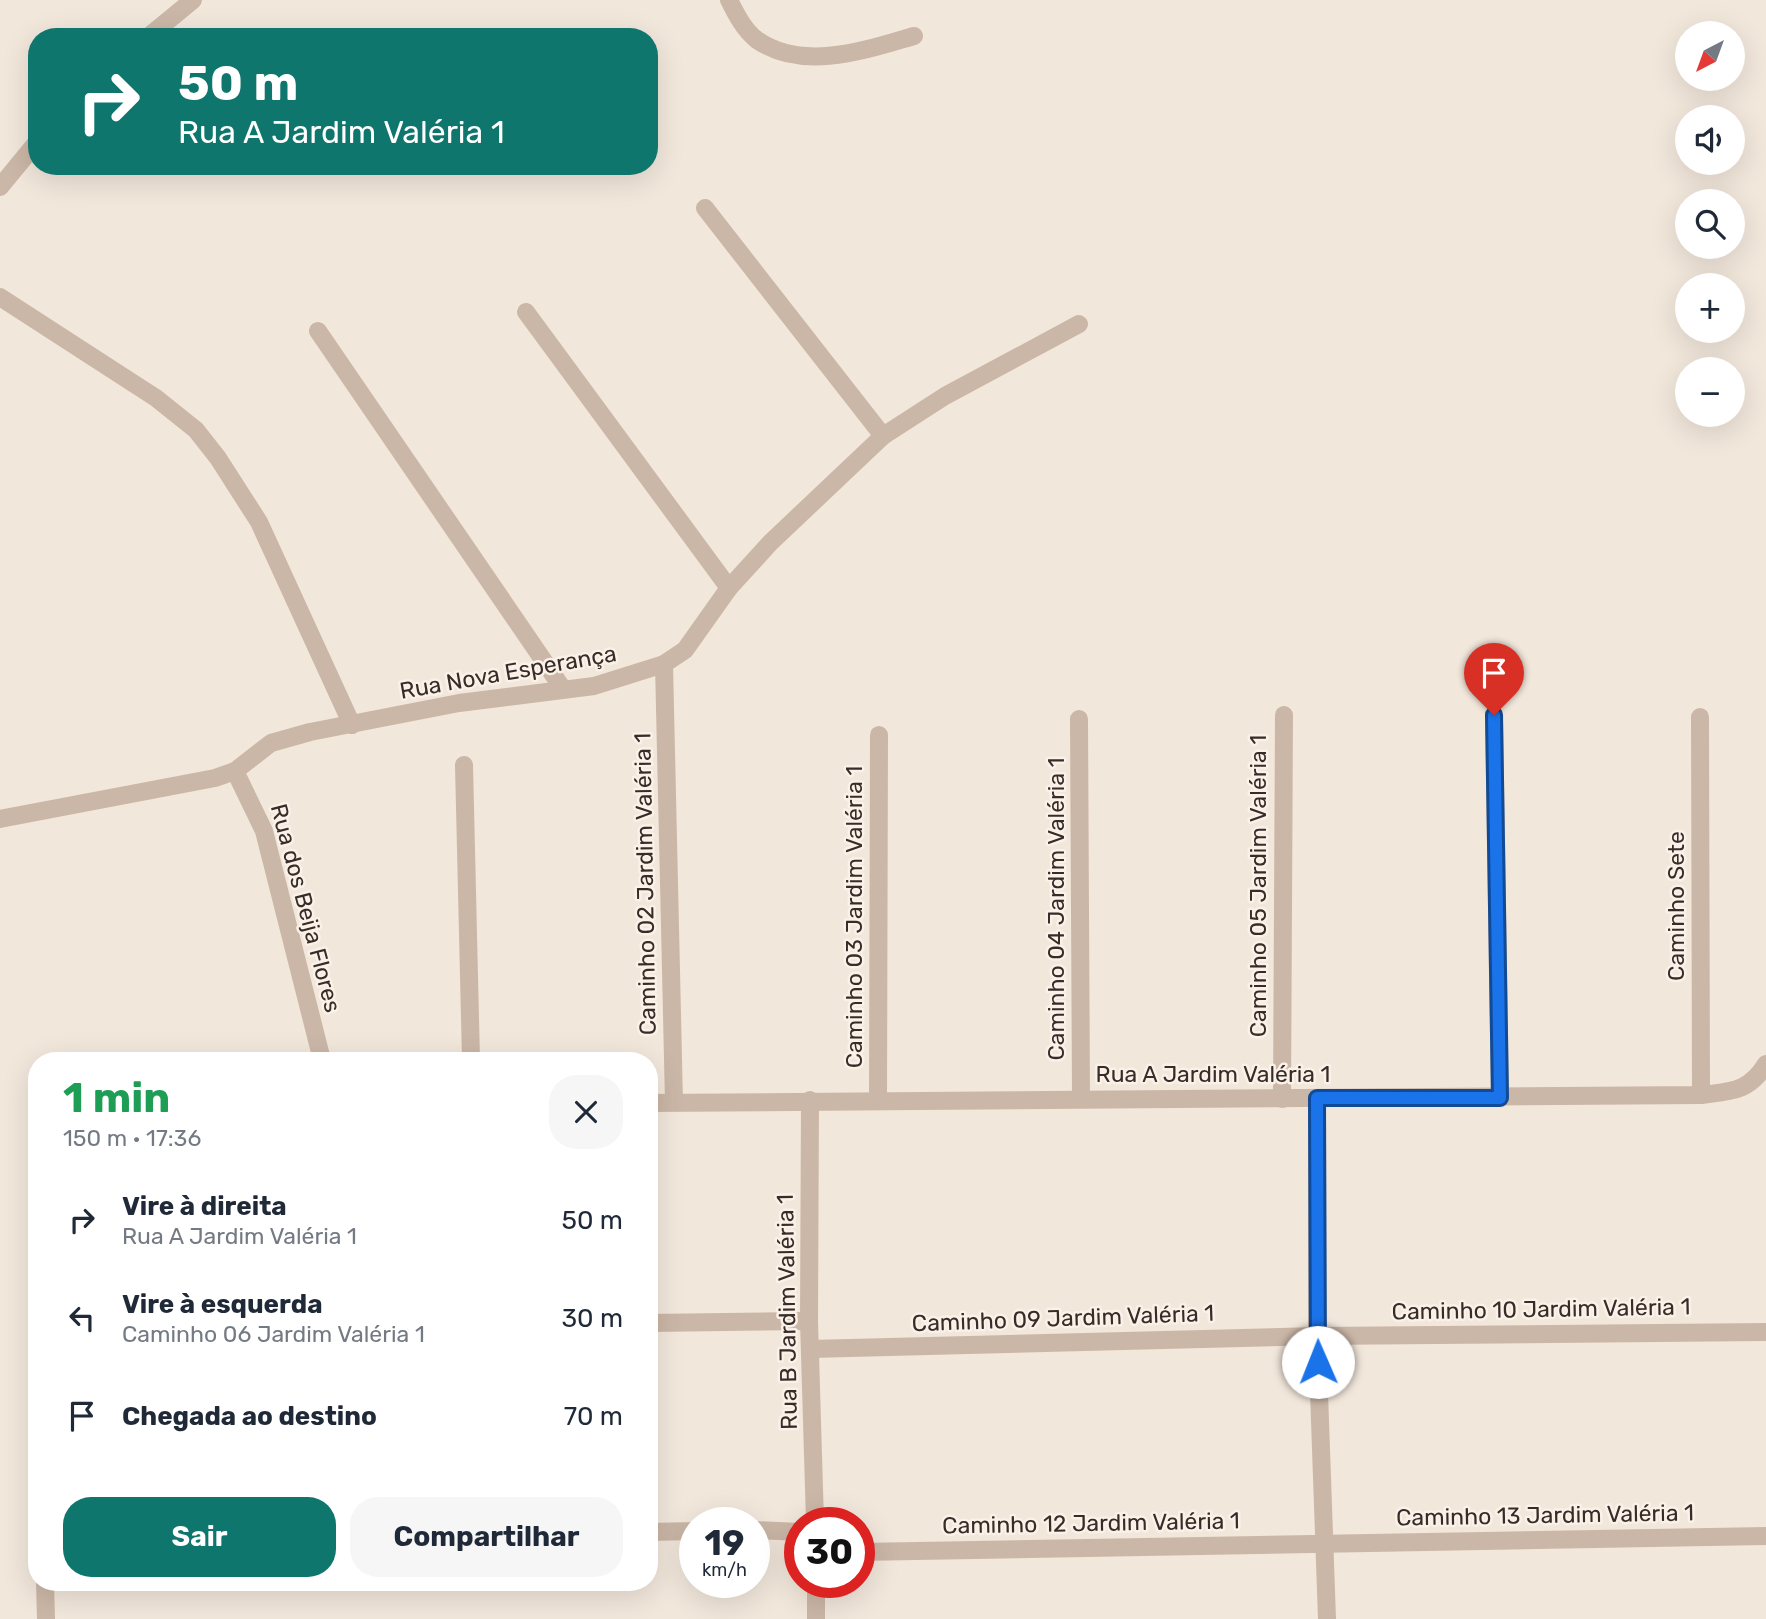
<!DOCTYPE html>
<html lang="pt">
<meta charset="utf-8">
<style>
body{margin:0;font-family:Rubik,sans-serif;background:#f6f6f7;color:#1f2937;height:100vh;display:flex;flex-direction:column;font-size:26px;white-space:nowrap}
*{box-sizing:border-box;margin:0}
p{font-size:23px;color:#747a83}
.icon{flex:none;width:38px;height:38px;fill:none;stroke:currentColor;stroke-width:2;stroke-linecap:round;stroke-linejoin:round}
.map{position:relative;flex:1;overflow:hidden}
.details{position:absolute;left:28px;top:1052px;width:630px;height:539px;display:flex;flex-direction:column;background:#fff;border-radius:28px;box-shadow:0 7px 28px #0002}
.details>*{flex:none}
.banner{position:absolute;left:28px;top:28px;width:630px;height:147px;border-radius:28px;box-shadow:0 7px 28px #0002;background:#0f766e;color:#fff;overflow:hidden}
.needle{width:46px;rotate:221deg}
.fabs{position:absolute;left:1675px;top:21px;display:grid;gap:14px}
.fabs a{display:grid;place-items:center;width:70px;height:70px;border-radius:50%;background:#fff;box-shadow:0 7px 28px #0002;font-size:35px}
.speed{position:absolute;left:679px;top:1507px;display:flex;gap:14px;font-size:35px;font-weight:700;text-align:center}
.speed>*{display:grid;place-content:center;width:91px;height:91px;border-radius:50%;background:#fff;box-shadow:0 7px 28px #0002;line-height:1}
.speed small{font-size:18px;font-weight:400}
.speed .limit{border:10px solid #d22;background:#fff;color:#111}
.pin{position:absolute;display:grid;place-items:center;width:60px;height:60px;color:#fff;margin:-72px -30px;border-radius:50% 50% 50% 0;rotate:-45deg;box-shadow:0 0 7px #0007}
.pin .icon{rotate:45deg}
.me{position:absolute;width:77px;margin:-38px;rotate:359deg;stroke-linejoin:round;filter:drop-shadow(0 0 5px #0008)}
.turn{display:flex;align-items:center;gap:24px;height:147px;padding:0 35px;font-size:32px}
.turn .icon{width:91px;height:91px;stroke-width:2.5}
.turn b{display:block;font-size:49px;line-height:60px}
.round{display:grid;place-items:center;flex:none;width:74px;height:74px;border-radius:28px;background:#f6f6f7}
.headline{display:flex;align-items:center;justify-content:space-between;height:119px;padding:0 35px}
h1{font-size:42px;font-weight:700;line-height:52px;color:#1e9e55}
.action{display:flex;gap:14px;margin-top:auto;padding:14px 35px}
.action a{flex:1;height:80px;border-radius:28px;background:#0f766e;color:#fff;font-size:28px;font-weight:700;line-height:80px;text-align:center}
.action a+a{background:#f6f6f7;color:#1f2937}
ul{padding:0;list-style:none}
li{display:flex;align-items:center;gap:21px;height:98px;padding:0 35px}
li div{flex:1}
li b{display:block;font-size:26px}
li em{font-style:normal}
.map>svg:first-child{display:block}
</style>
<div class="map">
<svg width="1766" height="1619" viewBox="0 0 1766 1619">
<rect width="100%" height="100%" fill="#f2e7db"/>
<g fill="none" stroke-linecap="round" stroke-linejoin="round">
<g stroke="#cbb7a7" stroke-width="18">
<path d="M729 0C736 14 744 30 757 40 803 72 866 50 914 36"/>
<path d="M148 37 193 0"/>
<path d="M0 187 37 142"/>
<path d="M705 208 883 436"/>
<path d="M0 297 156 398 196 430 218 458 259 522 352 725"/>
<path d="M526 312 729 588"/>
<path d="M318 331 563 689"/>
<path d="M664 664 674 1102"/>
<path d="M1494 715 1500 1098"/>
<path d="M1700 717 1701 1095"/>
<path d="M1079 719 1081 1099"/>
<path d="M464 765 471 1060"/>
<path d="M235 771 264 831 322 1060"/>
<path d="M0 819 215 778 235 771 271 743 310 732 459 703 594 686 664 664 685 650 729 588 770 543 883 436 945 396 1079 324"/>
<path d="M1317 1098V1336L1327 1619"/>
<path d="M1282 1099 1284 715"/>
<path d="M810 1100 809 1321 815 1522"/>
<path d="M878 1100 879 735"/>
<path d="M649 1103 1701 1095C1731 1091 1749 1092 1766 1064"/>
<path d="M649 1323 809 1321"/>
<path d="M810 1349 1317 1336 1766 1332"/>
<path d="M754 1530 800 1532"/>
<path d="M649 1532 695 1531"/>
<path d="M859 1552 1766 1536"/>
<path d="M45 1582 46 1619"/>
<path d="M816 1582V1619"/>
</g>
</g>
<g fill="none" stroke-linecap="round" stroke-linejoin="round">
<g stroke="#114b97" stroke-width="18">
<path id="route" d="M1318 1362 1317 1098H1500L1494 715"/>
</g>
<use href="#route" stroke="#1a73e8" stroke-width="12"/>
</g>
<g text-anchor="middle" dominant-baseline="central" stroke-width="5" stroke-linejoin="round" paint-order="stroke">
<g font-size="23" fill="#372c28" stroke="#faf1e8">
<text transform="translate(508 672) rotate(-10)">Rua Nova Esperança</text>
<text transform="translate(645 884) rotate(-91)">Caminho 02 Jardim Valéria 1</text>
<text transform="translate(1258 886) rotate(-90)">Caminho 05 Jardim Valéria 1</text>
<text transform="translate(1676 906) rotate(-90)">Caminho Sete</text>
<text transform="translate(306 908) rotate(75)">Rua dos Beija Flores</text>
<text transform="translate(1056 909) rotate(-90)">Caminho 04 Jardim Valéria 1</text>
<text transform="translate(854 917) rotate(-90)">Caminho 03 Jardim Valéria 1</text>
<text x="1213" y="1074">Rua A Jardim Valéria 1</text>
<text transform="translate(1541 1309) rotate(-1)">Caminho 10 Jardim Valéria 1</text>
<text transform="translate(787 1312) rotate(-91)">Rua B Jardim Valéria 1</text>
<text transform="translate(1063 1318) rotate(-2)">Caminho 09 Jardim Valéria 1</text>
<text transform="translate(1545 1515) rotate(-1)">Caminho 13 Jardim Valéria 1</text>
<text transform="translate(1091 1523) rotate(-1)">Caminho 12 Jardim Valéria 1</text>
</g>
</g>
</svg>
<div class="fabs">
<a><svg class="needle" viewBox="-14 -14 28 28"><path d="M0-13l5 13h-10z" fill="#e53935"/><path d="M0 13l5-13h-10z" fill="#747a83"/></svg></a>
<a><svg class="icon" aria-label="sound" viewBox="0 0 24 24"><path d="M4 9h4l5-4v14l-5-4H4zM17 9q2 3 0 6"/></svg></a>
<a><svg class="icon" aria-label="search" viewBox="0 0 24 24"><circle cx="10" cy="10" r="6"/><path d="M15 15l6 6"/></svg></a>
<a>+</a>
<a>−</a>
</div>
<div class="speed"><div>19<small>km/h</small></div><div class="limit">30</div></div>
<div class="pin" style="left:1494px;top:715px;background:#d93025"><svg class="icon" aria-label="arrive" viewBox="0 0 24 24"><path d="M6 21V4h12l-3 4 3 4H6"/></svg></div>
<svg class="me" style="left:1318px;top:1362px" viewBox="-20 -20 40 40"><circle r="19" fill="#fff"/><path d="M0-13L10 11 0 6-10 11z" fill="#1a73e8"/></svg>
<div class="banner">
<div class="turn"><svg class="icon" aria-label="right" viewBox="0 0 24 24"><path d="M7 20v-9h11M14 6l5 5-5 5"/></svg><div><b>50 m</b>Rua A Jardim Valéria 1</div></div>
</div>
<section class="details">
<div class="headline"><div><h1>1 min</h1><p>150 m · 17:36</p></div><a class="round"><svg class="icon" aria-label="close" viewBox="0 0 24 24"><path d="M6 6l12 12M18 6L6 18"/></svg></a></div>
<ul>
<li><svg class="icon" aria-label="right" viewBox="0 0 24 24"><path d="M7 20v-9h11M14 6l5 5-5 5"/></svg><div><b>Vire à direita</b><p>Rua A Jardim Valéria 1</p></div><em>50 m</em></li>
<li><svg class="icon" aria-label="left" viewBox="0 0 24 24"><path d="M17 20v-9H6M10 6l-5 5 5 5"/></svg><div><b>Vire à esquerda</b><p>Caminho 06 Jardim Valéria 1</p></div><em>30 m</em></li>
<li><svg class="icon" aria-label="arrive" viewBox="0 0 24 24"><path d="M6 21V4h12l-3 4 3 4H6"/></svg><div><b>Chegada ao destino</b></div><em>70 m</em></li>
</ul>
<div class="action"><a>Sair</a><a>Compartilhar</a></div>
</section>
</div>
